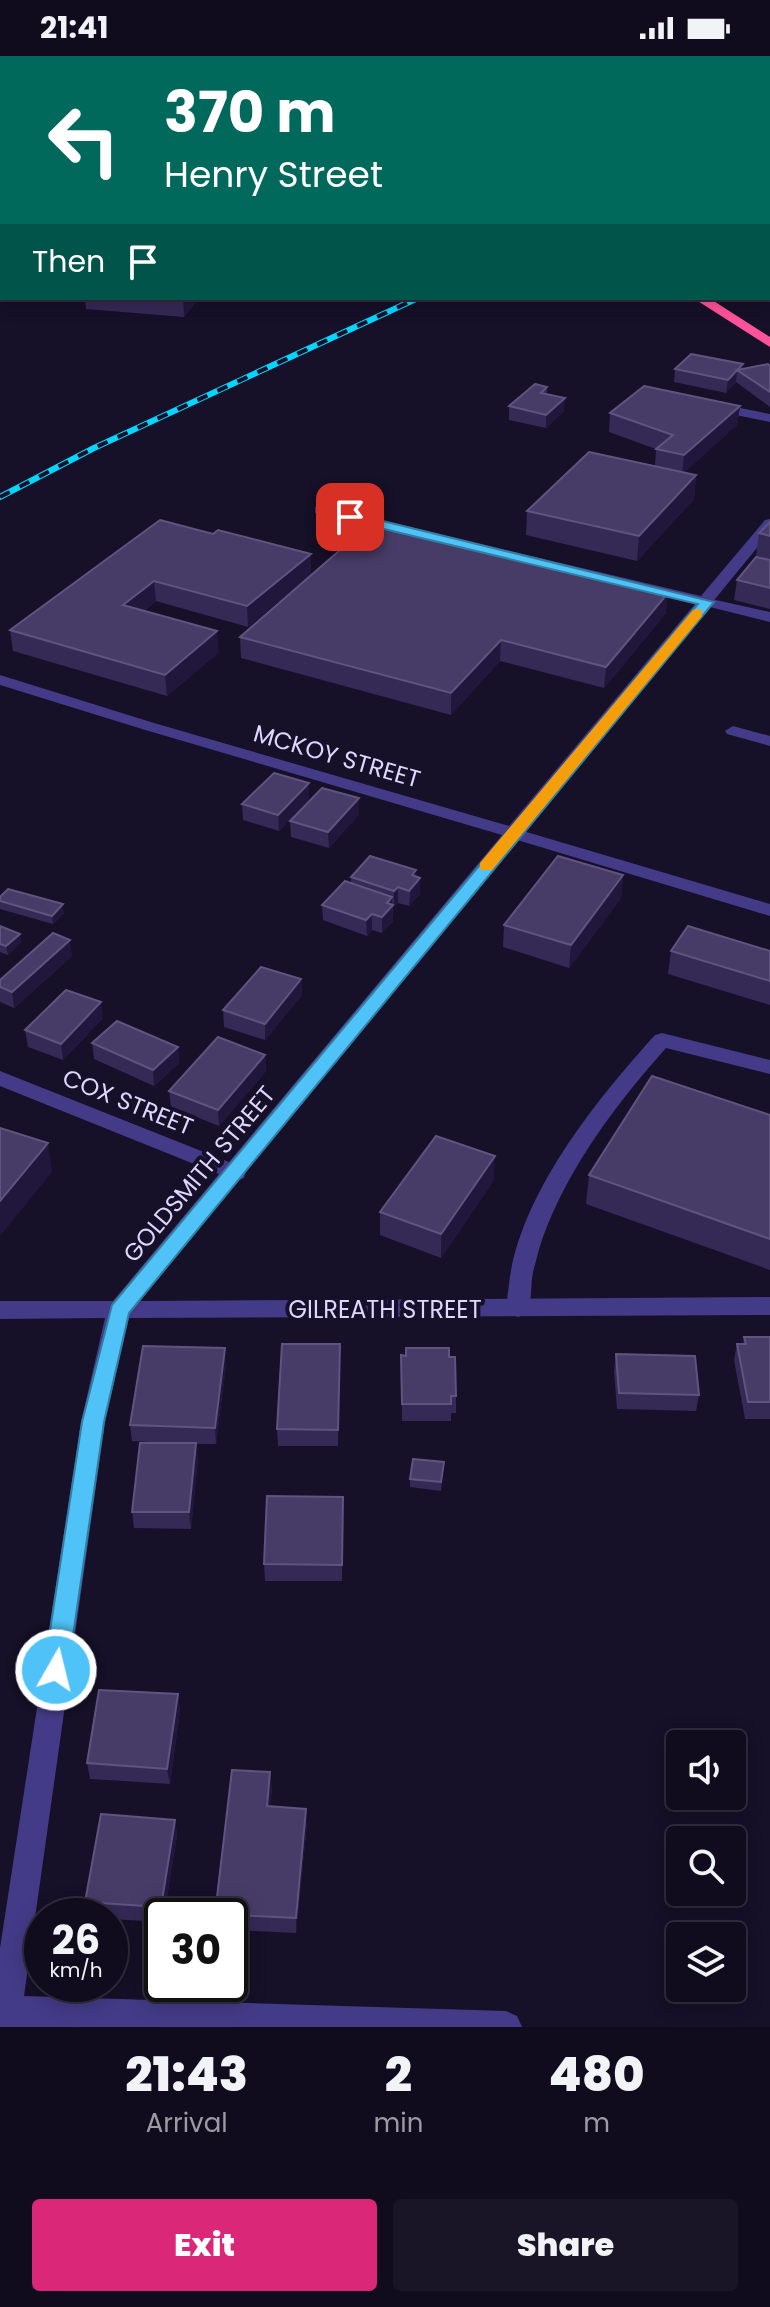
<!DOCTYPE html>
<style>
body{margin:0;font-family:Poppins,sans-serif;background:#191527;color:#f1f3f6;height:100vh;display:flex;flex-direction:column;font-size:30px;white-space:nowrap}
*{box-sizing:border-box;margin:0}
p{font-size:26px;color:#9c9ba4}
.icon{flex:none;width:44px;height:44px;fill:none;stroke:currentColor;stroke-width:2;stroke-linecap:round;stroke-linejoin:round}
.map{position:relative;height:1971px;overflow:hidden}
.details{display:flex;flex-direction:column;background:#100c1e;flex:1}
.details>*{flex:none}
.banner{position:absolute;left:0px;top:0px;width:770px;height:244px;box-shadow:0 4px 20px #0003,0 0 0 2px #302c3c;background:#00695c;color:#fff;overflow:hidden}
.fabs{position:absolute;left:666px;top:1674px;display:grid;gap:16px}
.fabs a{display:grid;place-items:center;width:80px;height:80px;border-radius:8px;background:#100c1e;box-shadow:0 4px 20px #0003,0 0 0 2px #302c3c;font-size:40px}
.speed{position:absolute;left:24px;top:1842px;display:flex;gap:16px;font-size:40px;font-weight:700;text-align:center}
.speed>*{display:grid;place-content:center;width:104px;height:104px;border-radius:50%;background:#100c1e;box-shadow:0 4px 20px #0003,0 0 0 2px #302c3c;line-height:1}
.speed small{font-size:20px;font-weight:400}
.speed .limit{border:4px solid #111;border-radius:12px;background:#fff;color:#111}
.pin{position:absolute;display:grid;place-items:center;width:68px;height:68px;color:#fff;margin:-34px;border-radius:16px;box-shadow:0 4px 12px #0006}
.me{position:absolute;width:88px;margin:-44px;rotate:8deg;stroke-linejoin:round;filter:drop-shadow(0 0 6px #0008)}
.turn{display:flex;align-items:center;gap:28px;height:168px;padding:0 32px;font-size:36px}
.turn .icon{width:104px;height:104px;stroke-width:2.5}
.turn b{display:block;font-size:56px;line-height:68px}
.then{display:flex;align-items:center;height:76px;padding:0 32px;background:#0003;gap:16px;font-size:30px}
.eta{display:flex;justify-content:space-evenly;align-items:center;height:136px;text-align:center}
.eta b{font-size:48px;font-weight:800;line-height:56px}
.cta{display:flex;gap:16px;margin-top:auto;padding:16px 32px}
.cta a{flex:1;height:92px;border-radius:8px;background:#db2777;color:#fff;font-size:32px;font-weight:800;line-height:92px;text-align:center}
.cta a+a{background:#191527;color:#f1f3f6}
.status{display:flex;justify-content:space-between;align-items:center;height:56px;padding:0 40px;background:#100c1e;direction:ltr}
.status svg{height:22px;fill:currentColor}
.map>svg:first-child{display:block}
</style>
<div class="status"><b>21:41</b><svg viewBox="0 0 49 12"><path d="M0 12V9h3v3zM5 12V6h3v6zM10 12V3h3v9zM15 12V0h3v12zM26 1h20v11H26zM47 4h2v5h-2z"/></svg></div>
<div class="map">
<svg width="770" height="1971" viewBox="0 0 770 1971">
<rect width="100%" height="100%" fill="#161028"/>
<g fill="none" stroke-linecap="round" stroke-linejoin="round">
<g fill="#433b87" fill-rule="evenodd">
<path d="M0 167H2L0 175Z"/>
<path d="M715 347 770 358V366L711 354V348Z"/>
<path d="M707 542 770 556V566L702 549V543Z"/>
<path d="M0 619 154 667 156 670 154 673H142L0 629Z"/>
<path d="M733 670 770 680V690L727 678 725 675Z"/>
<path d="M513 772 770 848V860L507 781 504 777Z"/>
<path d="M662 977 770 1004V1018L666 992C617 1047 569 1110 543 1181 539 1192 536 1205 533 1216 530 1230 533 1246 526 1258L518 1261 510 1258C505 1249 508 1238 509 1228 519 1139 597 1043 655 979Z"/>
</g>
<g fill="#433b87" fill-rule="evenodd">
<path d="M478 0H491L492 2H479Z"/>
<path d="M2 30V36L0 37V31Z"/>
<rect x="0" y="90" width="2" height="6"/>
<path d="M768 138H770L768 145Z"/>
<rect x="0" y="143" width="2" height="6"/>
<path d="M320 450 701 540 765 464 770 463V476L246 1115 244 1122 239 1124 140 1245 770 1241V1259L129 1262 105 1366 24 1940 506 1955 517 1960 522 1971H0V1892L81 1366 105 1262 0 1263V1245H113L219 1118 0 1030V1015L229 1106 502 779 142 673 140 670 142 667H154L509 770 695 548 315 457V451Z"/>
</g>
<g fill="#fe539b" fill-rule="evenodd">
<path d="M312 0H324L325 2H313Z"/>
<path d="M693 242H709L770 281V291Z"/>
</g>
<g stroke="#05d6fe" stroke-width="6">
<path id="rail" d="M0 441 94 392 418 242"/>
</g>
<use href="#rail" stroke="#161028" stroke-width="4" stroke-dasharray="11" stroke-linecap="butt"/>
</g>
<g fill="#352956">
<path d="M2 110V129H0V112Z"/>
<path d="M0 205H2V242H10L9 243 0 242Z"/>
<path d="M85 242H199L184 261 86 253Z"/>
<path d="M743 308 742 313 770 310V351L736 326 726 337 674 326 675 313Z"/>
<path d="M547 331V338L564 355 546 372 509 364V350Z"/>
<path d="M740 350 737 369 684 416 696 419 694 443 637 505 526 479 527 455 655 410 656 393 609 376 610 357Z"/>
<path d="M160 464 311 518 248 571 156 545 144 555 219 596 167 640 13 595 10 574Z"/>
<path d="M770 466V553L734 544 737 524 756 501 759 477Z"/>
<path d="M666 557 604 632 500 605 451 659 241 602 240 581Z"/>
<path d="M309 727V743L279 775 243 764 242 748Z"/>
<path d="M359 758 329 792 291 781 290 765Z"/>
<path d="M623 819 621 842 569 912 503 891 504 869Z"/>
<path d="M351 821H416L420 838 409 850 398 847 393 851V865L382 877 372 874 367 880 323 864 322 849 351 827Z"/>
<path d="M0 841 64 857 53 868 0 853Z"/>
<path d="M0 870 21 886 8 899 0 896Z"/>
<path d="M671 895H770V949L668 918Z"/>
<path d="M72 900 14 952 0 946V924Z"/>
<path d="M301 923 302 939 265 984 224 971 223 954Z"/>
<path d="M103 962 63 1004 28 991 25 974Z"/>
<path d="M92 987 178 991 179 1007 154 1030 94 1003Z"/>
<path d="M265 999 266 1015 219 1070 171 1051 169 1035Z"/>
<path d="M770 1059V1214L586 1148 589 1119Z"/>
<path d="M494 1124 441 1202 380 1179V1156Z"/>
<path d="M744 1281H770V1363H745L734 1304 737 1288H743Z"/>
<path d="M340 1288 338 1390H278L277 1373Z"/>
<path d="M616 1298 699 1339 696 1355 617 1353 614 1315Z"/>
<path d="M401 1299 449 1301 456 1340V1357H451V1365H402Z"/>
<path d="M226 1309 216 1388H196L198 1403 191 1473 134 1472 132 1456 166 1387 132 1385 130 1369Z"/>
<path d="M444 1406 441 1435 410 1431V1423Z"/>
<path d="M343 1457 342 1525H265L264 1508Z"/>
<path d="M178 1638 180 1654 170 1728 90 1723 87 1707Z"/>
<path d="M272 1732 270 1750 307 1768 296 1877 230 1874V1860H215V1858Z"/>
<path d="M175 1764 177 1779 164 1860H162V1866L110 1863V1860H88L85 1846Z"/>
</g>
<g fill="#21173c">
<path d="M0 0H16L10 2H2V5H0Z"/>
<path d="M770 6V20L768 21V7Z"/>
<path d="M183 242H199L184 261Z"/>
<path d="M743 308 742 317 737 314 736 326 726 337 728 324Z"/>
<path d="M565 342 564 355 546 372V359Z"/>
<path d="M740 350 737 369 682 419 684 399Z"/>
<path d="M696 419 694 443 637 505 639 480Z"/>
<path d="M311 498V518L248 571 247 550Z"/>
<path d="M154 525 156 545 125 569 123 549Z"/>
<path d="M668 537 666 557 604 632 606 611Z"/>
<path d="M217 575 219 596 167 640 165 619Z"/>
<path d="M501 584 500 605 451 659V637Z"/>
<path d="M309 727V743L279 775 278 759Z"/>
<path d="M359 742V758L329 792 328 776Z"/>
<path d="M416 814V827L420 822V838L409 850 412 819Z"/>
<path d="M623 819 621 842 569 912 571 889Z"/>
<path d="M398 831V847L394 851V835Z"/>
<path d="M392 841 393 865 382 877V861L387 847Z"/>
<path d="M63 848 64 857 53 868 52 860Z"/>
<path d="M372 858V874L367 880 366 864Z"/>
<path d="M20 878 21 886 8 899 6 890Z"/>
<path d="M70 884 72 900 14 952 12 936Z"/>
<path d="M301 923 302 939 265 984V968Z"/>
<path d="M101 946 103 962 63 1004 61 988Z"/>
<path d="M178 991 179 1007 154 1030 153 1014Z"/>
<path d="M265 999 266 1015 219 1070 218 1054Z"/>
<path d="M48 1087 52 1116 0 1180V1145Z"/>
<path d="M495 1100 494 1124 441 1202V1178Z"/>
<path d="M225 1292 226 1309 216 1388 215 1372Z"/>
<path d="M196 1387 198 1403 191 1473 189 1456Z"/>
<path d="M178 1638 180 1654 170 1728 167 1713Z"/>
<path d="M270 1716 272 1732 268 1766 267 1750Z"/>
<path d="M306 1753 307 1768 296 1877V1862Z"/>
<path d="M175 1764 177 1779 164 1860H162L161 1851Z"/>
</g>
<g fill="#473c68" stroke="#5f5480" stroke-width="2">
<path d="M23 0H53L46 2 20 1Z"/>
<path d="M170 0H235L230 2H176Z"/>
<path d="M243 0H270L273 2H246Z"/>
<path d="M712 0H770V6L768 7V2H724Z"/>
<path d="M2 59V71H0V60Z"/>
<rect x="0" y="205" width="2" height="25"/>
<path d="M691 298 743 308 728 324 675 313Z"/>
<path d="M768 308 770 310V336L737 314Z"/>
<path d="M535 328 547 331 541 337 565 342 546 359 509 350Z"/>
<path d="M644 330 740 350 684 399 656 393 673 379 610 357Z"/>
<path d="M589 396 696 419 639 480 527 455Z"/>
<path d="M160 464 213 478 218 474 311 498 247 550 154 525 123 549 217 575 165 619 10 574Z"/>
<path d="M770 466V480L759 477Z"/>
<path d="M371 467 668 537 606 611 501 584 451 637 240 581Z"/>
<path d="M756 501 770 504V532L737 524Z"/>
<path d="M274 717 309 727 278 759 242 748Z"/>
<path d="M322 732 359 742 328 776 290 765Z"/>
<path d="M370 800 416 814 412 819 420 822 409 835 398 831 394 835 351 821Z"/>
<path d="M558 800 623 819 571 889 504 869Z"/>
<path d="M345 825 392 841 387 847 393 849 382 861 372 858 366 864 322 849Z"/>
<path d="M8 833 63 848 52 860 0 845V841Z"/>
<path d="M0 870 20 878 6 890 0 888Z"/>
<path d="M688 870 770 895V925L671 895Z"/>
<path d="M53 877 70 884 12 936 0 931V924Z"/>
<path d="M261 911 301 923 265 968 223 954Z"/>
<path d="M66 934 101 946 61 988 25 974Z"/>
<path d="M117 965 178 991 153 1014 92 987Z"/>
<path d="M218 981 265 999 218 1054 169 1035Z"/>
<path d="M652 1020 770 1059V1183L589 1119Z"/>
<path d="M0 1072 48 1087 0 1145Z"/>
<path d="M436 1080 495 1100 441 1178 380 1156Z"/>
<path d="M744 1281H770V1346H748L737 1288H746Z"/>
<path d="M282 1288H340L338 1374 277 1373Z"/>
<path d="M143 1290 225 1292 215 1372 130 1369Z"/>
<path d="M406 1292H449V1301H455L456 1340H451V1348H402L401 1299 406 1300Z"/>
<path d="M616 1298 695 1300 699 1339 619 1337Z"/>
<path d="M140 1387H196L189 1456H132Z"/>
<path d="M413 1403 444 1406 441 1426 410 1423Z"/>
<path d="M267 1440 343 1441 342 1509 264 1508Z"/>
<path d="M99 1634 178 1638 167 1713 87 1707Z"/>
<path d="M232 1714 270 1716 267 1750 306 1753 296 1862 215 1858Z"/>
<path d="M101 1758 175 1764 161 1851 85 1846Z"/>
</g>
<path fill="#4fc3f7" stroke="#337fa1" stroke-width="2" d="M350 457 714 546 129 1257 104 1366 68 1614 65 1622 56 1625 47 1622 44 1614 82 1366 112 1249 698 548 346 464V458Z"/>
<path fill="#f59e0b" d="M697 553 702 554V560L492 814H480V807L693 554Z"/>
<g text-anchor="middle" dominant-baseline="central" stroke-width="8" stroke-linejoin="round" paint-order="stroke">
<g font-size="24" fill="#ded8ff" stroke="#161028">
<text transform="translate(337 700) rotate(16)">MCKOY STREET</text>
<text transform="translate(128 1046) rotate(22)">COX STREET</text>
<text transform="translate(199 1118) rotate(-50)">GOLDSMITH STREET</text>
<text x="385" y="1253">GILREATH STREET</text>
</g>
</g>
</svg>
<div class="fabs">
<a><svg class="icon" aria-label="sound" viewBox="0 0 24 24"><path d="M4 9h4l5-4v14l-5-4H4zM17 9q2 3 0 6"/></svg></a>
<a><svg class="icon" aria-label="search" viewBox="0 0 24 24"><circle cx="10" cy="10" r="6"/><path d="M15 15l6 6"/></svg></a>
<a><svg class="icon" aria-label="layers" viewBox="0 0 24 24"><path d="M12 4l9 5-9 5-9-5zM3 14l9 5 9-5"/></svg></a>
</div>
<div class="speed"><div>26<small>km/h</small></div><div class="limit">30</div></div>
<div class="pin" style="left:350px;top:461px;background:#d93025"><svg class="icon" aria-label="arrive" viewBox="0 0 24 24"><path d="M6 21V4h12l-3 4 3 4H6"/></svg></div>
<svg class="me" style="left:56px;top:1614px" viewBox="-20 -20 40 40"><circle r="17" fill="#4fc3f7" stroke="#fff" stroke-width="3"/><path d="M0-11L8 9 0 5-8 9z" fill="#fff"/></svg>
<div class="banner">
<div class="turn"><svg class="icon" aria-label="left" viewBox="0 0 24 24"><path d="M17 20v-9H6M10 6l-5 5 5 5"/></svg><div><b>370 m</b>Henry Street</div></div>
<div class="then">Then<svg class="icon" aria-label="arrive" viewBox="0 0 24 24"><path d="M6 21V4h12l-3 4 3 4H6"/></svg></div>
</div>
</div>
<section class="details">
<div class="eta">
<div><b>21:43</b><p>Arrival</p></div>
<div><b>2</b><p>min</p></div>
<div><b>480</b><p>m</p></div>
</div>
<div class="cta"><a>Exit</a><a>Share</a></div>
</section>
